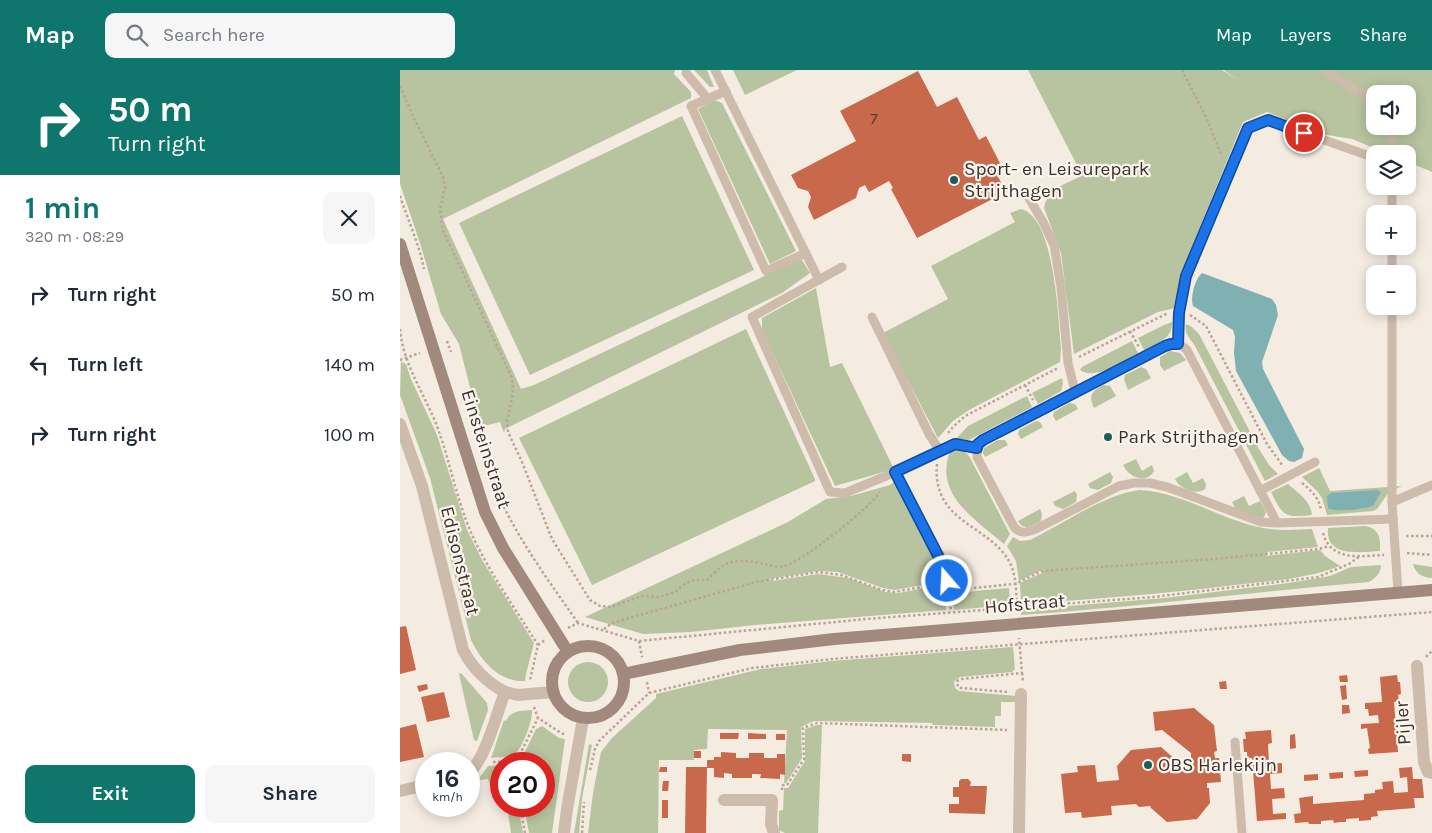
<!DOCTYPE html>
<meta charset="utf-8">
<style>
body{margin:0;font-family:Karla,sans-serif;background:#f6f6f7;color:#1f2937;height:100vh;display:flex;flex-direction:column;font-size:19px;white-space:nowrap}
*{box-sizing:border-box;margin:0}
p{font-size:16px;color:#747a83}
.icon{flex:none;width:28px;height:28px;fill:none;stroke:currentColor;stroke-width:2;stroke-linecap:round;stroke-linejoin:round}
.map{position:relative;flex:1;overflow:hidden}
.side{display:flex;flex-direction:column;background:#fff;width:400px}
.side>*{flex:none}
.guide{background:#0f766e;color:#fff;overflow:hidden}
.tools{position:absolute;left:966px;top:15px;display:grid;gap:10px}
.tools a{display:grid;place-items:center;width:50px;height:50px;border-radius:10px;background:#fff;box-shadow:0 2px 12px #0003;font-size:25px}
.speed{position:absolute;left:15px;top:682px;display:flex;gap:10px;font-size:25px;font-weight:700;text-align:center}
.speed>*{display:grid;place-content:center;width:65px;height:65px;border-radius:50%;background:#fff;box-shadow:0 2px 12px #0003;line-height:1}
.speed small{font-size:12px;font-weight:400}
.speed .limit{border:8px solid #d22;background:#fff;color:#111}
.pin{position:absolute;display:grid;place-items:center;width:42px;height:42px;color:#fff;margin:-21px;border:2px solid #fff;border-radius:50%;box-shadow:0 1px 5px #0007}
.me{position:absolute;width:55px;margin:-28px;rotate:341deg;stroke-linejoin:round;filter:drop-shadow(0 0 4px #0008)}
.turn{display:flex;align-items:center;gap:18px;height:105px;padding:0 25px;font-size:22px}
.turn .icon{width:65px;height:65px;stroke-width:2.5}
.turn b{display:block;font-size:35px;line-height:42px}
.round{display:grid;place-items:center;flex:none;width:52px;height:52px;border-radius:10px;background:#f6f6f7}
.headline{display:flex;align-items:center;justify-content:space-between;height:85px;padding:0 25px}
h1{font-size:30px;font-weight:700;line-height:38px;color:#0f766e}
.action{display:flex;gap:10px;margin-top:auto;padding:10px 25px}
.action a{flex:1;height:58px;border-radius:10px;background:#0f766e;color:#fff;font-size:20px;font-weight:700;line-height:58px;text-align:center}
.action a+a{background:#f6f6f7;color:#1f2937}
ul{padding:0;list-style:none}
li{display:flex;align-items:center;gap:15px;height:70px;padding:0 25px}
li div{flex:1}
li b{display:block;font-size:19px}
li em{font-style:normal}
header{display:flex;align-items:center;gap:30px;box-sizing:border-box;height:70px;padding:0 25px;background:#0f766e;color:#fff}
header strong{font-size:24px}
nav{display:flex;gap:28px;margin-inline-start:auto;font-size:18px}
.search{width:350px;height:45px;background:#f6f6f7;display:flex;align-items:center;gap:12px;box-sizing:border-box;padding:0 18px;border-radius:10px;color:#747a83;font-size:19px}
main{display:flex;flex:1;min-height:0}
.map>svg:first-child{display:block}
</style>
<header>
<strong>Map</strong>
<div class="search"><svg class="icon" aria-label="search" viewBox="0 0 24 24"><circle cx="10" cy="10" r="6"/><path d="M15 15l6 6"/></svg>Search here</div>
<nav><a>Map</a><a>Layers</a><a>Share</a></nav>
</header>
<main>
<section class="side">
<div class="guide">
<div class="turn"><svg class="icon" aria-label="right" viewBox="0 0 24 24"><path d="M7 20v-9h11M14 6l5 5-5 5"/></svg><div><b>50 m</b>Turn right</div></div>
</div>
<div class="headline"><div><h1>1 min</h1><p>320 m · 08:29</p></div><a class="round"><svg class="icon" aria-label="close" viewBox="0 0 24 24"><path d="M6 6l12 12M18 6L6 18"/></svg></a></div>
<ul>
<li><svg class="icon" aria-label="right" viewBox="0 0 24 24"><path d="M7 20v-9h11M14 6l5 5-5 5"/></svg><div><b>Turn right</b></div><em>50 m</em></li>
<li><svg class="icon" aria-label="left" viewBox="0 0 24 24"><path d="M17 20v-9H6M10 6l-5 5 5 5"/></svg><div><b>Turn left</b></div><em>140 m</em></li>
<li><svg class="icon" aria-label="right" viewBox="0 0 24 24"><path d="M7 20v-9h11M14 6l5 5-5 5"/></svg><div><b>Turn right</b></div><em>100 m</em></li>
</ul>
<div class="action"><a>Exit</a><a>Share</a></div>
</section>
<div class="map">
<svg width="1032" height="763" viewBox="0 0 1032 763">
<rect width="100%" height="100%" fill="#f4ebe1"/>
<g fill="#b8c4a0" fill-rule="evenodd">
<path d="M0 0H275L274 4 291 22V28L43 149 121 319 134 315 396 191 402 190 410 203 382 223 105 359 104 363 100 352 80 357 59 274 41 244 20 173 0 114Z"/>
<path d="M294 0H307L314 17H310Z"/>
<path d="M333 0H397L345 25Z"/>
<path d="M628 0H822L836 9 824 0H1032V102L1008 92V84H988L952 69 921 64 867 42 843 52 790 181 782 204 775 238 758 242 674 284 661 183 644 138C648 117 666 115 682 105ZM975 24H1008V56H975Z"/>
<path d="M312 31H317L322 33 396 181 370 194 298 39Z"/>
<path d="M282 46 354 200 130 305 59 153Z"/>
<path d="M621 139C655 147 658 248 661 278L660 292 569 340 553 351 538 368 483 263 548 229 531 196 615 152 610 143Z"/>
<path d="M416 218 430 297 442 293 494 399 435 416 362 260V248Z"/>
<path d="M772 252C773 269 757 273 744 280L738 268 764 255Z"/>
<path d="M786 254 792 257 799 264 859 379 869 395 878 404 865 411 795 276C790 268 784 264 786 254Z"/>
<path d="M346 259 415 409V411L192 515 119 368Z"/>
<path d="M732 271 738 283C723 291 696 311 680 300L682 297Z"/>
<path d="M770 281 780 283 786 290 764 301 760 295V287Z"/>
<path d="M1 292 6 294 11 309 37 365 67 460 82 490 134 573 126 604 125 611C99 612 82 592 71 570L30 408 0 325Z"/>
<path d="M741 297 746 299 751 308 728 320 724 309 725 305Z"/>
<path d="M662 308 663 314 661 321 638 334 632 323Z"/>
<path d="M703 315 710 316 716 326 694 338C688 326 692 321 703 315Z"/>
<path d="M627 326 632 337 569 370 556 369 568 356Z"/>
<path d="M669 333 675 334 678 339 656 351 653 346 654 342Z"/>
<path d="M636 351 640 352 643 357 621 369 618 364 619 360Z"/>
<path d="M598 370H605L608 375 585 387 583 383 584 378Z"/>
<path d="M556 378 564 381 569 386 610 464 604 474C575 449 532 424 551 379Z"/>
<path d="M736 389 742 401 752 395 754 401C747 414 729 408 723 395Z"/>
<path d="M919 398 930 421 1002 416 989 422 977 439 973 441 927 445 922 428 917 421 902 407Z"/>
<path d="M710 402 713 407 711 413 698 420 690 418 688 414Z"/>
<path d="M787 402 793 413 803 408 806 415 805 419C795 426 779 418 775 409Z"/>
<path d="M496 410 544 503 528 514 495 520 483 518 438 502 418 501 369 509 372 511 418 504 448 508 485 522 499 523 540 515 545 519 546 540 355 555 291 562 243 564 185 547 388 452 426 429 451 426 490 415Z"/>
<path d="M888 414C898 423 910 430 912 445 884 448 883 446 871 422Z"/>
<path d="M739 420C781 422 818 448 858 457 876 461 894 460 912 459L918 477 868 482 866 486 920 480 925 486 940 496C906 509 870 511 835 515 764 524 692 529 621 534L620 513 642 503 644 499 619 511 616 491 607 476 613 467 620 471 630 470C663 454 703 425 739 420Z"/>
<path d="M675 421 677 425 676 432 663 439 655 436 653 432Z"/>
<path d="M844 426 849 436 860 431 866 442 864 447 861 449 835 438 832 432Z"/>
<path d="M640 439 642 444 641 451C633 455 624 462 618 451Z"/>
<path d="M965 456C979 458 981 469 980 481 961 482 925 488 928 458Z"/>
<path d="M1013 494 1032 497V508C1023 508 1015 503 1013 494Z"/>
<path d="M981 495C981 503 976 508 969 512 853 522 738 537 621 545V540L765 528 889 513 930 506 951 497Z"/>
<path d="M609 518 610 535 554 540 552 523Z"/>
<path d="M613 577 615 599 612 602 560 607 554 611 555 618 559 621 616 626 619 632H601V646H595V657L533 655 532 653 414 651 401 657 402 688 386 713H384L387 660 308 659 307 679 294 680V690H259L258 763H188L193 723 201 682 212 668 256 628V624L361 599 432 591Z"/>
<circle cx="188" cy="612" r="20"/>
<path d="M61 603 87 633 88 640 77 671 74 670 59 604Z"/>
<path d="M132 640C133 650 123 677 115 684 109 688 98 687 91 688L104 650 106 651C111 640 121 641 132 640Z"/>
<path d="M417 655H422L418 763H385L379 760V741L383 740 384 718H388L405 691V659Z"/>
<path d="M142 656 159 668 165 669 152 763H129L124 736H144V694H119L136 659Z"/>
<path d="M189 674 192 675 182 729 179 763H174Z"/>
<path d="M101 695V712L90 715 88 709 80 710V707L88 696Z"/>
<path d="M107 736H118L123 763H111Z"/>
</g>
<g fill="#7fb0b2">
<path d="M802 203 872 229 876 235 878 245 862 292 863 299 904 379 902 388 894 392 889 391 882 385 836 301 834 283 835 267 833 260 793 236C790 227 795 209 802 203Z"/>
<path d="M977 420 981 422 973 436C964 439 934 443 928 438L927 426 931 423Z"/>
</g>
<g fill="#c8694b">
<path d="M518 1 537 37 557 27 579 70 586 66 602 97 595 101 606 122 517 168 491 119 493 118 489 111 469 122 465 115 459 118 456 128 414 150 408 137 411 127 408 121 398 118 391 105 456 71 440 41Z"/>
<path d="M6 556 16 600 0 604V557Z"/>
<path d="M947 605 948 612H940L939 606Z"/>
<path d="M997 605 998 612H1000L1001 624 998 625 999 631 994 632 998 682 969 684 968 679 970 678 967 658 961 659V654L979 653 978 645 969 646 968 639H965V633L982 632 980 607Z"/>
<path d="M826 611 827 619H820L819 612Z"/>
<path d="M27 614 28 619 19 622 17 616Z"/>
<path d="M946 615 947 629 942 630 940 616Z"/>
<path d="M44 622 50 647 27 652 21 627Z"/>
<path d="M942 635H949L950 643 942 644Z"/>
<path d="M794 638 814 655 817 681 814 682 815 688H819L821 712 807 713V718H809L810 733 797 749 767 752 751 738 750 736 739 737 736 734 711 736 712 745 682 748 681 742 665 743 661 704 678 702 677 696 695 695 697 712 719 710 717 696 731 680 761 677 777 691 778 700H781V694L791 693V683L762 660 755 661 753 642Z"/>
<path d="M16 654 24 687 0 692V658Z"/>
<path d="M871 660 872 673 868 674 869 694 882 693V703L870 704 871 719 884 718 885 728 872 729 873 744 886 743V749L857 751 852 688H847V682H844L843 669H846L845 662Z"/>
<path d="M320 663H339L338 669H320Z"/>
<path d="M348 663 366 664V669H348Z"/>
<rect x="376" y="664" width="9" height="6"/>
<path d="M895 664 896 678 890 679V665Z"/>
<rect x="294" y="681" width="7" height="7"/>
<path d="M321 682 336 683V688H349V683H364V688H377V684H385V705L380 704V709L360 708 361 704H352V708H332V704L324 703V708L314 707V698H307V690H314V687H321Z"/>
<path d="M502 684H511V692L502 691Z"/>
<path d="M260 697H267V702H259Z"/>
<path d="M286 697H307L306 763H285Z"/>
<path d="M1012 697 1013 709H1022L1024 728H1014L1015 738 977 741 978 746 971 747V750L959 751V748L946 749V752H940L934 753 933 750 921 751V754H909L908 752 895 753 894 744 901 743 899 728 913 726V734L964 730V724L975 723V720L983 719 982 712 993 711 994 723 1008 722 1007 707 1000 708 999 698Z"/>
<path d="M968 700V706L955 707 954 701Z"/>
<path d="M943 702V708L930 709 929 703Z"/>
<path d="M918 704V710L904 711V705Z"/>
<path d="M561 709H568L571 712 570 716H587L585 744 549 743V734H559V727H553V717H559V711Z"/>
<path d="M263 711H269L268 721H262Z"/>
<rect x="262" y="730" width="6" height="18"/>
</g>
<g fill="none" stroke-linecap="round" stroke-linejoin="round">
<g stroke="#b9a596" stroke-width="2.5" stroke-dasharray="2.5 2.5" stroke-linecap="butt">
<path d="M782 0 807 49 822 87"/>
<path d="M0 16 14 48 43 107 45 117 40 139 43 160 112 308 113 323 107 352 108 362 122 392 152 469 190 530 200 536 210 537 242 526 258 527 275 522 286 513 294 510H307C312 506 318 498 324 495 335 489 349 491 361 493 368 495 377 498 384 496 401 493 471 437 480 422"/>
<path d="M0 126C8 150 19 174 24 199"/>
<path d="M790 245 806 256 867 374 883 396"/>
<path d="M0 259C3 293 22 320 35 351 50 389 56 430 73 467 91 505 116 540 138 575L130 610"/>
<path d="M730 261 739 277"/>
<path d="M47 271 51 282"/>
<path d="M679 287 768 243"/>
<path d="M0 290 20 283"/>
<path d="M625 315 633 330"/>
<path d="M548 363 553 357 565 346 658 298"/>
<path d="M537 394C532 453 588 454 609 491 617 505 616 525 617 541"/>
<path d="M88 400C108 456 144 504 178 553"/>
<path d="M902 413C912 421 919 428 921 440"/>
<path d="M923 463C931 492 960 486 984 485"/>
<path d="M1006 466H1032"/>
<path d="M1007 483 1032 485"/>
<path d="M554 520 615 514 642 501 815 489 919 479 929 476"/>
<path d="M549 522 551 542"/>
<path d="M168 558 178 553 239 571 466 549 753 527 918 507 949 494 960 486"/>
<path d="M204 559 212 553 356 512 418 502 441 505 482 520 494 522 522 517 535 513"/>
<path d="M239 571 242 587"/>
<path d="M138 575 145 570"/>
<path d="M1026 587 1032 581"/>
<path d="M622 603 623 612"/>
<path d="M247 612 249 623"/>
<path d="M607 622 561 618 558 617 557 611 562 609 622 603 619 568"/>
<path d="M134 637 138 648 161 663 166 665"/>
<path d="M93 692 117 691"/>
<path d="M115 694 138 648"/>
<path d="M190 700 195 679 199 671 249 623 352 598 432 589 1032 542"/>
<path d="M382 720V715H387L404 689 403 658 417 653 607 660"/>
<path d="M120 736 125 763"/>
<path d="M182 763 184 732"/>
</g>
<g stroke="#cdbbac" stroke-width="9">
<path d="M315 0 419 210"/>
<path d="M926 0 975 34"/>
<path d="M286 3 308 29"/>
<path d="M326 21 291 36 366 201 406 183"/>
<path d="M988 56 992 73V84"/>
<path d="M992 116V144"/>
<path d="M627 125 643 152 654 175 661 217 668 293 675 321"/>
<path d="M992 176V204"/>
<path d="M442 197 352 247 430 422 445 423 491 404 555 374 577 378"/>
<path d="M992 236V432"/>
<path d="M472 247 529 364 540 381"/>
<path d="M778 275 779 243 786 206 848 57 868 50 975 88"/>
<path d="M495 402 546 501 547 511"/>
<path d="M860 421 915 392"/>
<path d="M877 453 787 280 782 276 776 274 765 276 578 373 577 387 614 457C621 465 627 462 636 459L719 416 734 413H750L767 417 861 452 877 453 993 449"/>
<path d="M998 522 992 432 1032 415"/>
<path d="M835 672 842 763"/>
</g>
<g stroke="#cdbbac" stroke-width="12">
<path d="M0 354 22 416 63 580C73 599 86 612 105 622 96 645 86 688 69 703"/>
<path d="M1017 596 1024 692 1028 702 1032 703"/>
<path d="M105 622 118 625 153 622"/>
<path d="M0 721 26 715"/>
<path d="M324 730H372L371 754 374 763"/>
<path d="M619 763 621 624"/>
</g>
<path stroke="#cdbbac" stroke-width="12" d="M164 763 167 739 183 649"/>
<g stroke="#a18a7d" stroke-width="12">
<path d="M0 174 85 442 103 478 168 582"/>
<circle cx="188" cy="612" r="36"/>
<path d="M223 604 340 580 434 569 1032 520"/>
</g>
</g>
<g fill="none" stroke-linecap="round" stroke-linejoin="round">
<g stroke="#114b97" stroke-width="12">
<path id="route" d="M547 511 546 501 495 402 555 374 577 378 578 374 583 370 765 276 771 274H778L779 243 786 206 848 58 868 50 904 63"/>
</g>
<use href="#route" stroke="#1a73e8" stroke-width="9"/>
</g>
<g fill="#1f5a5e" stroke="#fbf5ee" stroke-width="2">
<circle cx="554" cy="110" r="5"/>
<circle cx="708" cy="367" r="5"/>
<circle cx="748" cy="695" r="5"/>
</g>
<g text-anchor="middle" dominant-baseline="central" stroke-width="4.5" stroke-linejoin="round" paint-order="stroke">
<g font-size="16" fill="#5e3e33">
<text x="474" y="48">7</text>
</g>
<g font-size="19" fill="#3b302b" stroke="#fbf5ee" text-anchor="start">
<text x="564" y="99">Sport- en Leisurepark<tspan x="564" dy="22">Strijthagen</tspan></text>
<text x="718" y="367">Park Strijthagen</text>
<text x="758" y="695">OBS Harlekijn</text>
</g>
<g font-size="19" fill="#3b302b" stroke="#fbf5ee">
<text transform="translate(86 379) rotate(72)">Einsteinstraat</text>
<text transform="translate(60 491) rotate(76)">Edisonstraat</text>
<text transform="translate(625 534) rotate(-5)">Hofstraat</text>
<text transform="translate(1003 653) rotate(-94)">Pijler</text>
</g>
</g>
</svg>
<div class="tools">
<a><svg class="icon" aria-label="sound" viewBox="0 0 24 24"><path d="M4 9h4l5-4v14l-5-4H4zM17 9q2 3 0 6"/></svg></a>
<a><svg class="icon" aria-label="layers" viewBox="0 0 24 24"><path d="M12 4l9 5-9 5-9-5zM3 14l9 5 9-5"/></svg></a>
<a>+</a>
<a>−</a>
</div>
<div class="speed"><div>16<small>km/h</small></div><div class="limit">20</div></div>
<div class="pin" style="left:904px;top:63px;background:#d93025"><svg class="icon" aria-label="arrive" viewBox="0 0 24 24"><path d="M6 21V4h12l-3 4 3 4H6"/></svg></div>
<svg class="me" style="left:547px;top:511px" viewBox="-20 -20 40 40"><circle r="17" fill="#1a73e8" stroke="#fff" stroke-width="3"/><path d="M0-11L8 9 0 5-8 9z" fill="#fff"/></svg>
</div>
</main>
